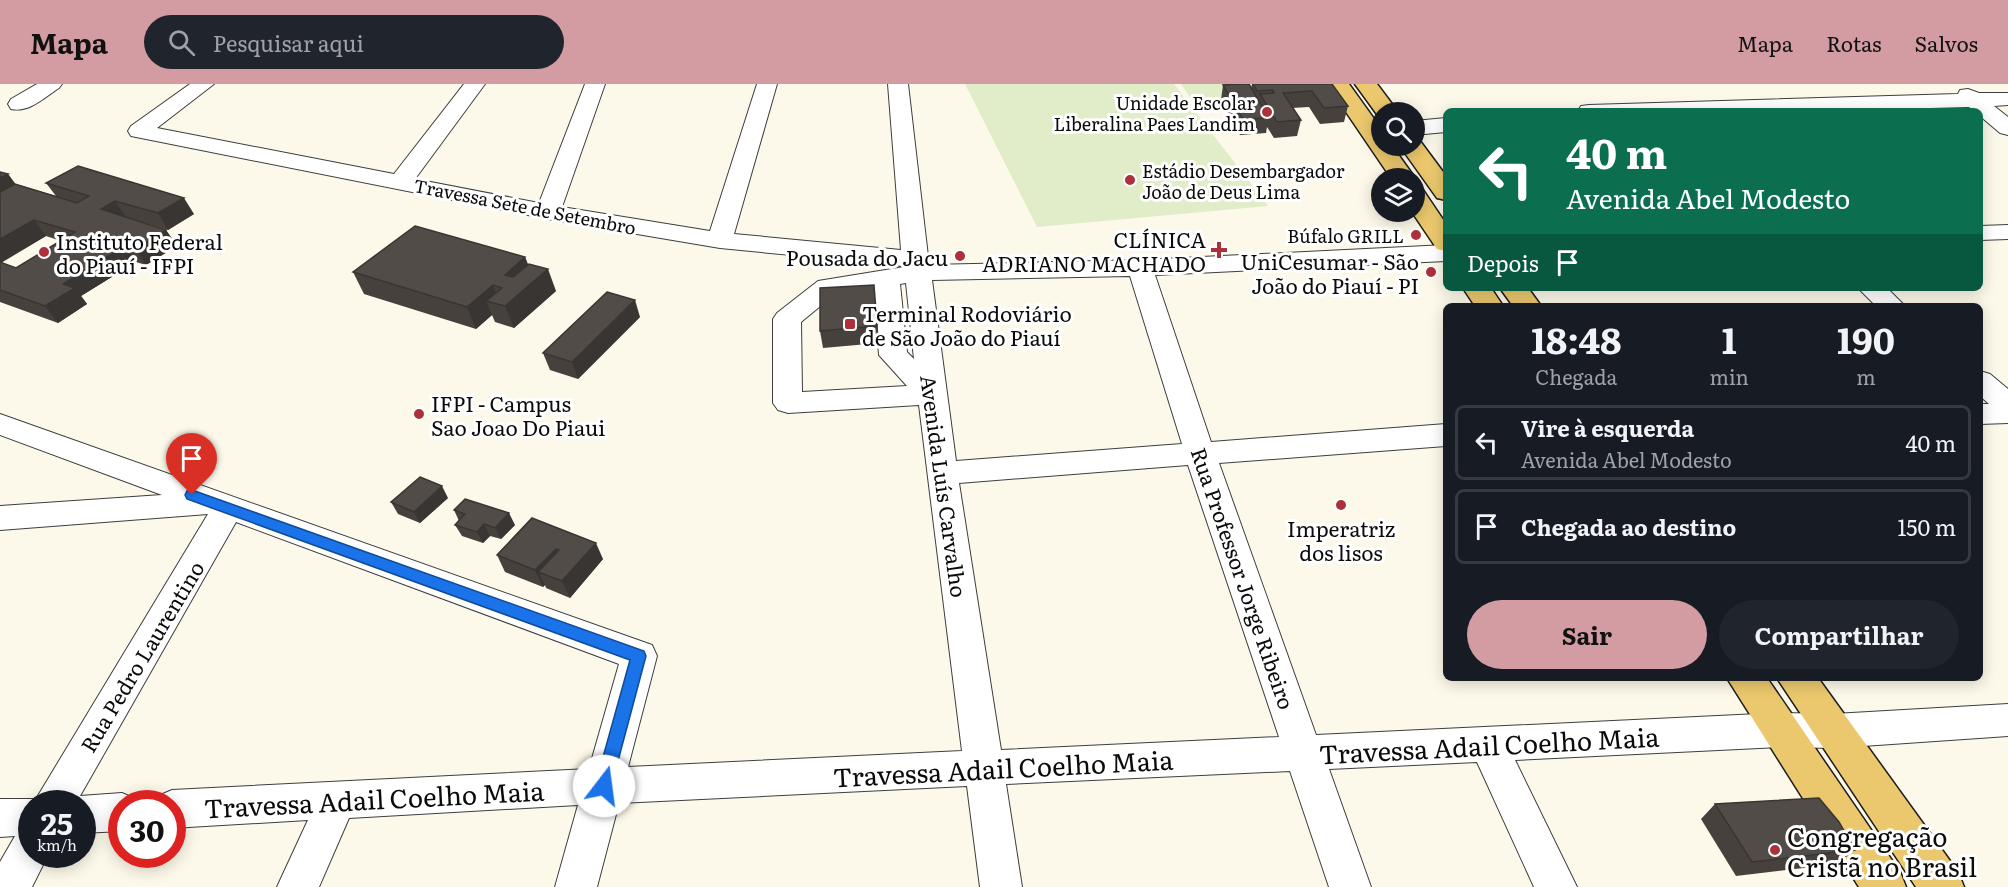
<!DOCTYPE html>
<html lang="pt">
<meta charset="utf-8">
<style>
body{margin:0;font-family:Literata,serif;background:#20242c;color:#f1f3f6;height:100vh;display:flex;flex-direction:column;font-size:22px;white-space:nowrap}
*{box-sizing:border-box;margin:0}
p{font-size:20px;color:#9ea1a6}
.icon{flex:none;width:33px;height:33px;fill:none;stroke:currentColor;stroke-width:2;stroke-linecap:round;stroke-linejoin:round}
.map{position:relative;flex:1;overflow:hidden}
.sheet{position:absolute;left:1443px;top:219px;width:540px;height:378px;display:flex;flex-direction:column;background:#171b24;border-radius:9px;box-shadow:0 3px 15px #0003}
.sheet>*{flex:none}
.top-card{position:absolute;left:1443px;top:24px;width:540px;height:183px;border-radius:9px;box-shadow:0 3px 15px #0003;background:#0b6e4f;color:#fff;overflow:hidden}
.fabs{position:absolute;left:1371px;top:18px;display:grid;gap:12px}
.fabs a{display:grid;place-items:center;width:54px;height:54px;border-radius:50%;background:#171b24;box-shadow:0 3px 15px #0003;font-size:30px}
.speed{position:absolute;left:18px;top:706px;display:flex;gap:12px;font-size:30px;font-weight:700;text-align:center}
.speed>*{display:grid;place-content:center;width:78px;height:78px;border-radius:50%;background:#171b24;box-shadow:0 3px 15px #0003;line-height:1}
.speed small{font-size:15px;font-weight:400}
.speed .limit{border:9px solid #d22;background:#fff;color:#111}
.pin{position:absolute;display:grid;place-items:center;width:51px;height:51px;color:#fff;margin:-62px -26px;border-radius:50% 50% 50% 0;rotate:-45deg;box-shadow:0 0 6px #0007}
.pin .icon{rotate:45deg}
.me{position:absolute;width:66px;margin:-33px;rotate:15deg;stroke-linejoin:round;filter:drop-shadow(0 0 4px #0008)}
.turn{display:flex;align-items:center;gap:21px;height:126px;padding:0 24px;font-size:27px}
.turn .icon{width:78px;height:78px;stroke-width:2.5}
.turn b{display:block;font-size:42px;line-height:51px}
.then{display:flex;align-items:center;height:57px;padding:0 24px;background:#0003;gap:12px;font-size:22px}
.eta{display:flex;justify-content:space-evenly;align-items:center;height:102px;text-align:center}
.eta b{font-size:36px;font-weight:700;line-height:42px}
.primary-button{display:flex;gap:12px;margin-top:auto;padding:12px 24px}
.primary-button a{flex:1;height:69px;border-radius:36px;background:#d29ca2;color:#111;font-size:24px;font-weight:700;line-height:69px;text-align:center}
.primary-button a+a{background:#20242c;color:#f1f3f6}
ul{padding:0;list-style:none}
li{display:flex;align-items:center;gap:18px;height:75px;margin:0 12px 9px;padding:0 12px;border:3px solid #363941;border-radius:9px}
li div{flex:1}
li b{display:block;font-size:22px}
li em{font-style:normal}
header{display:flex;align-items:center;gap:36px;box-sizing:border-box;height:84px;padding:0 30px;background:#d29ca2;color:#111}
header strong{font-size:28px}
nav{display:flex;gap:33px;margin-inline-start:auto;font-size:21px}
.search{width:420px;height:54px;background:#20242c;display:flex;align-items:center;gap:15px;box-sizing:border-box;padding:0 21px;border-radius:33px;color:#9ea1a6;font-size:22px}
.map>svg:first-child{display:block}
</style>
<header>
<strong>Mapa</strong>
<div class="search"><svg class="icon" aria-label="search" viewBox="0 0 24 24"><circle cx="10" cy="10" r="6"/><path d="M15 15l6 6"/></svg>Pesquisar aqui</div>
<nav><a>Mapa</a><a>Rotas</a><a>Salvos</a></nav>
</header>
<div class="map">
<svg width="2008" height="803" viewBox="0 0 2008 803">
<rect width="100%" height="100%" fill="#fdf9ea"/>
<g fill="#e1ecc9">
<path d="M965 0H1174L1268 122 1037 143Z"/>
<path d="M1181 0H1239L1247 11 1192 16Z"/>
</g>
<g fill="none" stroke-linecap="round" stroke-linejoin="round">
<g stroke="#3e3e3e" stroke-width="2">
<g id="minor">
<path d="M37 0H62L59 4C45 13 29 29 11 25L8 20 11 15Z"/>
<path d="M190 0H214L157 44 394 90 464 0H485L415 95 539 119 585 0H605L562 123 710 147 757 0H777L734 150 901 166 888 0H908L929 181 1140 176 1446 161V177L1155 191 1211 358 1446 340V362L1219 379 1316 651 1781 629 1834 630 2008 620V652L1834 664 1781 663 1515 676 1577 803H1534L1477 678 1329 685 1371 803H1329L1290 687 1006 700 1022 803H980L967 702 619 719 597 803H555L578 721 349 734 319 803H277L308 736 172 744V720H154L158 712 172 706 589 685 619 580 236 438 80 712 122 709 136 715 138 720H122V747L82 749V720H32V771H48L32 803H0V778L15 752 0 753V715H36L208 430 0 446V422L162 411 0 351V330L652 561 657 572 628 683 962 667 919 321 788 329 778 326 773 319V235L777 229 818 197 904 183 903 182 720 164 548 135 131 52 128 47 131 42ZM1130 192 1182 360 956 377 932 196ZM906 199 914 275 907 268 900 200ZM874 204 879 271 907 302 802 308 801 238 835 210ZM1188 381 1279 653 1001 666 959 399Z"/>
<path d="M1968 5 1979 9H2008V21L1994 22 2008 33V51L2000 49 1980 32V27H1974L1969 23 1814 27H1578L1581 22 1589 21 1958 10 1960 6Z"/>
<path d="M1446 34V48L1414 51V37Z"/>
<path d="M2008 141V155L1980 156V142Z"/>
<path d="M1858 204H1887L1905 222H1876Z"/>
<path d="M1980 287 1990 290 2008 305V339L1980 340V320H1989L1980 312Z"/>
</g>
</g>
<g stroke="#1c1c1c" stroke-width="3">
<g id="major">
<path d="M1327 0H1349L1382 46V62H1392L1415 94 1414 95 1391 94Z"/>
<path d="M1355 0H1377L1398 28H1382V33H1379Z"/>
<path d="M1414 56 1420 57 1446 92V116L1437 114 1400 62H1414Z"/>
<path d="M1414 104 1423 106 1446 140V167L1437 165 1412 128H1414Z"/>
<path d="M1463 204H1491L1503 222H1475Z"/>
<path d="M1500 204H1528L1541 222H1513Z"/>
<path d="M1727 594H1767L1900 788 1906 803H1859Z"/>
<path d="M1777 594H1818L1958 788 1964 803H1916Z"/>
</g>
</g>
<use href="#minor" fill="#fff" fill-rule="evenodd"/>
<use href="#major" fill="#ebc86d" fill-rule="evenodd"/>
</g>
<g fill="#47413e" fill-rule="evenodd">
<path d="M1252 0H1332L1348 22 1344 38 1320 40 1309 23 1292 24 1301 36 1297 52 1274 54 1267 43 1266 49 1240 51 1221 16 1223 1 1251 4Z"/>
<path d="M0 88 8 90 15 100 56 112 46 99 194 130 168 146 126 133 166 146 177 162 146 181 136 178 81 212 87 220 58 239 0 218ZM46 152 61 157 16 184 1 179Z"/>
<path d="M525 173 528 181 556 207 514 244 495 238 492 231 476 245 364 210 353 188Z"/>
<path d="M876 217 879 259 823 264 820 247Z"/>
<path d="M640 233 578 295 550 286 543 269Z"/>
<path d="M448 414 420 439 398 430 391 418Z"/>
<path d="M454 426 515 441 501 455 490 452 483 459 462 452 455 441 459 437Z"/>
<path d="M532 434 603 475 570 514 546 504 545 501 543 503 505 488 497 471Z"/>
<path d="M1715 720 1855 766 1837 780 1736 792 1701 735Z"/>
</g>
<g fill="#393532">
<path d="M8 90 20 106 0 117V94Z"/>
<path d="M184 114 194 130 168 146 158 129Z"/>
<path d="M115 117 126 133 101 125Z"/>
<path d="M34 136 46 152 0 179V155Z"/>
<path d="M166 146 177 162 146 181 135 165Z"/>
<path d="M125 162 136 178 81 212 87 220 58 239 45 222 63 200Z"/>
<path d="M525 173 534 195 513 212 505 191Z"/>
<path d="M548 185 556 207 514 244 505 222Z"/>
<path d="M493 201 501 221 486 217 492 231 476 245 467 223Z"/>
<path d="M635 216 640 233 578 295 572 278Z"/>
<path d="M442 402 448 414 420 439 414 428Z"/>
<path d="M509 429 515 441 501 455 495 444Z"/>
<path d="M484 440 490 452 483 459 477 448Z"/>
<path d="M596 459 603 475 570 514 562 497Z"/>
<path d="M556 465 563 481 538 488 545 501 543 503 535 486Z"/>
</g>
<g fill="#524c48" stroke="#393532" stroke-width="1.5">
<path d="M1237 0H1249L1269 34 1243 35 1223 1Z"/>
<path d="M1253 0H1332L1348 22 1324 24 1312 7 1283 9 1301 36 1277 38 1260 10 1274 9 1273 6 1257 7Z"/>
<path d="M78 82 184 114 158 129 115 117 101 125 166 146 135 165 125 162 63 200 75 204 45 222 0 206V178L16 184 75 148 34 136 0 155V108L15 100 77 119 89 112 46 99Z"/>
<path d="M0 88 8 90 0 94Z"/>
<path d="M415 142 525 173 505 191 513 193 529 180 548 185 505 222 486 217 502 204 493 201 467 223 353 188Z"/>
<path d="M874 201 877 242 820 247V204Z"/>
<path d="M607 208 635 216 572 278 543 269Z"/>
<path d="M420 393 442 402 414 428 391 418Z"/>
<path d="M465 415 509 429 495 444 484 440 477 448 455 441 465 430 454 426Z"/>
<path d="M532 434 596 459 562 497 538 488 559 466 556 465 535 486 497 471Z"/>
<path d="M1819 714 1839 738 1855 766 1752 778 1715 720Z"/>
</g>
<path fill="#1a73e8" stroke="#114b97" stroke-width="1.5" d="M192 406 644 567 646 572 610 707 604 709 598 707 595 702 630 576 187 415 185 411 187 407Z"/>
<g fill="#ac313b" stroke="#fff" stroke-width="2">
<circle cx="1267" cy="28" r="6"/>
<circle cx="1130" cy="96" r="6"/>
<circle cx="1416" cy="151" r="6"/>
<path d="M1216 157h6v6h6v6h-6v6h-6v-6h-6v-6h6z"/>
<circle cx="44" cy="168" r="6"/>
<circle cx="960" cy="172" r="6"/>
<circle cx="1431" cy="188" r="6"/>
<rect x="844" y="234" width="12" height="12" rx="3"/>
<circle cx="419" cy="330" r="6"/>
<circle cx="1341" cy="421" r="6"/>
<circle cx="1775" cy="766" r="6"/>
</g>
<g text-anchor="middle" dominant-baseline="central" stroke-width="6" stroke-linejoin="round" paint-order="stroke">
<g font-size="18" fill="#0b0b0b" stroke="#fff" text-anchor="end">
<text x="1255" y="18">Unidade Escolar<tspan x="1255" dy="21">Liberalina Paes Landim</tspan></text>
<text x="1142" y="86" text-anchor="start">Estádio Desembargador<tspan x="1142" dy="21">João de Deus Lima</tspan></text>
<text x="1404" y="151">Búfalo GRILL</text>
</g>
<g font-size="18" fill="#0b0b0b" stroke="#fff">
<text transform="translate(525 122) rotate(11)">Travessa Sete de Setembro</text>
</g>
<g font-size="21" fill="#0b0b0b" stroke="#fff" text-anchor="end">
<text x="1206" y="154">CLÍNICA<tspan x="1206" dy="24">ADRIANO MACHADO</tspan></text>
<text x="56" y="156" text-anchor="start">Instituto Federal<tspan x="56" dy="24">do Piauí - IFPI</tspan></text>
<text x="948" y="172">Pousada do Jacu</text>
<text x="1419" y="176">UniCesumar - São<tspan x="1419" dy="24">João do Piauí - PI</tspan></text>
<text x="862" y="228" text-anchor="start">Terminal Rodoviário<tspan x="862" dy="24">de São João do Piauí</tspan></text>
<text x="431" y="318" text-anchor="start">IFPI - Campus<tspan x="431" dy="24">Sao Joao Do Piaui</tspan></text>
<text x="1341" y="443" text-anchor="middle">Imperatriz<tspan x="1341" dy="24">dos lisos</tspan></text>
</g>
<g font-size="21" fill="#0b0b0b" stroke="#fff">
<text transform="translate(945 402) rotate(82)">Avenida Luís Carvalho</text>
<text transform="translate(1244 494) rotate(71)">Rua Professor Jorge Ribeiro</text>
<text transform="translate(141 572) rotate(-59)">Rua Pedro Laurentino</text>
</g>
<g font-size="26" fill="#0b0b0b" stroke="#fff">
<text transform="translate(1489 660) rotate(-3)">Travessa Adail Coelho Maia</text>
<text transform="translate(1003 683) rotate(-3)">Travessa Adail Coelho Maia</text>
<text transform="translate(374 714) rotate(-3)">Travessa Adail Coelho Maia</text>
</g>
<g font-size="26" fill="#0b0b0b" stroke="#fff" text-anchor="start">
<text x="1787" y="751">Congregação<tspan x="1787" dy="30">Cristã no Brasil</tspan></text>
</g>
</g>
</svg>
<div class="fabs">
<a><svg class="icon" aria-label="search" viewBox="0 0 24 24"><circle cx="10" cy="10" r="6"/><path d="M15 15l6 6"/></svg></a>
<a><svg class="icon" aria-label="layers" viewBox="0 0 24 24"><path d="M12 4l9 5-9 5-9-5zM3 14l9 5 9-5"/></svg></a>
</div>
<div class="speed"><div>25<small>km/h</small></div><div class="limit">30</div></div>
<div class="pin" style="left:192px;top:411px;background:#d93025"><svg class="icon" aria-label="arrive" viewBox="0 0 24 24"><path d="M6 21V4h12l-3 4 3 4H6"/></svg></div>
<svg class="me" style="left:604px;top:702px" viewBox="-20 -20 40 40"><circle r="19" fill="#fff"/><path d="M0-13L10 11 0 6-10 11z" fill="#1a73e8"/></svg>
<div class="top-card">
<div class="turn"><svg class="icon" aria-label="left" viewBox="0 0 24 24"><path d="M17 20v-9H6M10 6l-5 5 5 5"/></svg><div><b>40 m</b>Avenida Abel Modesto</div></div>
<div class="then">Depois<svg class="icon" aria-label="arrive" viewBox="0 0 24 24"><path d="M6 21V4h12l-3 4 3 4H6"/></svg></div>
</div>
<section class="sheet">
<div class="eta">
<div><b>18:48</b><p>Chegada</p></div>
<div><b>1</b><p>min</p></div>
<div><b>190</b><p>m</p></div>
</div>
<ul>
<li><svg class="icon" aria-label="left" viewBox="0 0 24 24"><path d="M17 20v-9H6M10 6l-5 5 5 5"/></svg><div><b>Vire à esquerda</b><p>Avenida Abel Modesto</p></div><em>40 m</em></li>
<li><svg class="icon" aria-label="arrive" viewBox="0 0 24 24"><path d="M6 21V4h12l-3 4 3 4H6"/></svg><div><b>Chegada ao destino</b></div><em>150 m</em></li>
</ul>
<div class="primary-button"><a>Sair</a><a>Compartilhar</a></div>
</section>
</div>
